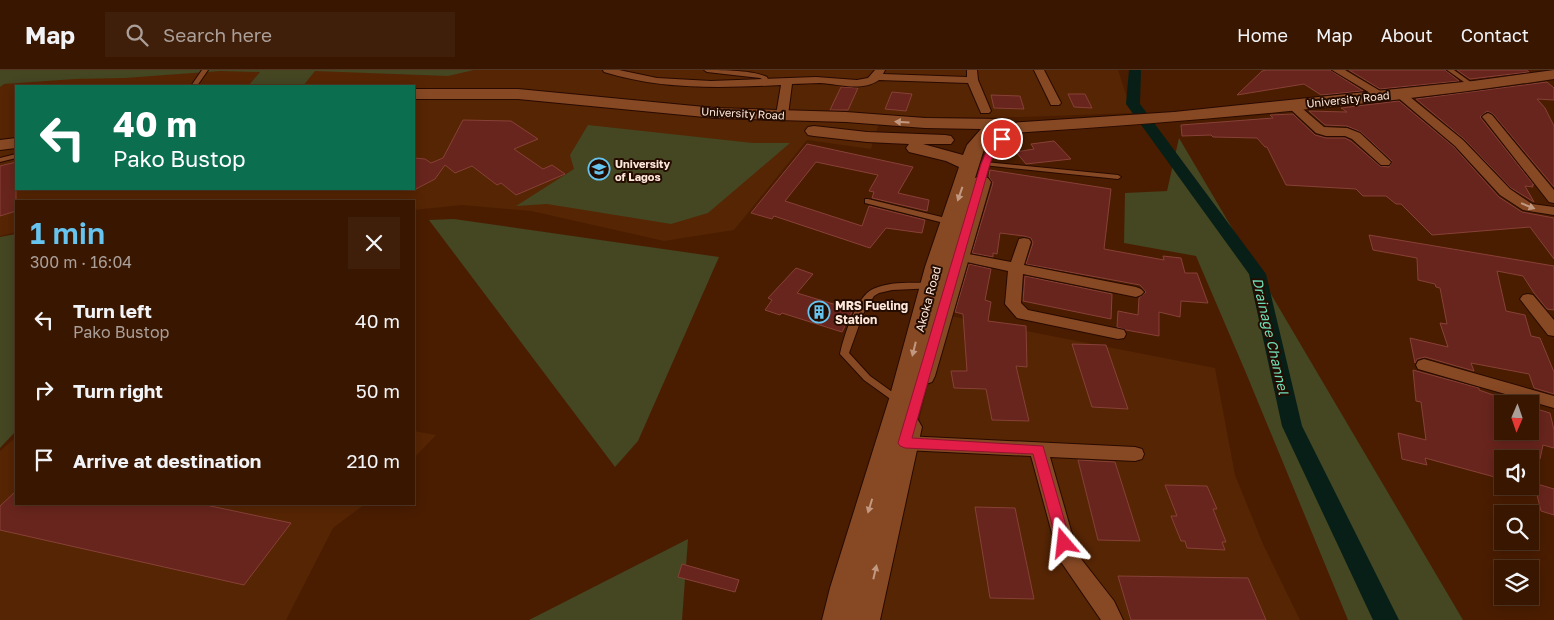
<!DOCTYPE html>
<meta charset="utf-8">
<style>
body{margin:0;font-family:"Golos Text",sans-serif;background:#3f1f0a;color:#f1f3f6;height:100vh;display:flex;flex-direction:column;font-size:19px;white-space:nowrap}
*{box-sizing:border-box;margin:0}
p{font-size:16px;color:#ab9f99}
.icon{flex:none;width:28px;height:28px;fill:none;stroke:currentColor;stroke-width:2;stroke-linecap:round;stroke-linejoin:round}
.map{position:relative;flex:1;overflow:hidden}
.drawer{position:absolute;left:15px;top:130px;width:400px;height:305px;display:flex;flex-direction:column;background:#381600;border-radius:0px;box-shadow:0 2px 12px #0003,0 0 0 1px #523522}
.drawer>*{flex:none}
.top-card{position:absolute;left:15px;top:15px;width:400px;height:105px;border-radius:0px;box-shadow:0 2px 12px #0003,0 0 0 1px #523522;background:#0b6e4f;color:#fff;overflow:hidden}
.needle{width:32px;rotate:182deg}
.controls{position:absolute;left:1494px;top:325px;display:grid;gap:10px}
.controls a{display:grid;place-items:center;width:45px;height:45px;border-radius:0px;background:#381600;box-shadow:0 2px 12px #0003,0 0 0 1px #523522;font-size:25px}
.pin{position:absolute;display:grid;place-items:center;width:42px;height:42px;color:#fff;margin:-21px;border:2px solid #fff;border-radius:50%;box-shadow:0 1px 5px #0007}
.me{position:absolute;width:55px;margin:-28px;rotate:343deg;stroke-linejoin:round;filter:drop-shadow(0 0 4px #0008)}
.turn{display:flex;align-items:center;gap:18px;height:105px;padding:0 15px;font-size:22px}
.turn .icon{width:65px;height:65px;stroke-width:2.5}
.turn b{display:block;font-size:35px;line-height:42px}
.round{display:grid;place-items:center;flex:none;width:52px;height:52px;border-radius:0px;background:#3f1f0a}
.head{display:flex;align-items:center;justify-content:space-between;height:85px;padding:0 15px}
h1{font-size:30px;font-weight:600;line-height:38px;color:#66c4ef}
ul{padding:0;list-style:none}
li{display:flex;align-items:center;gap:15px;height:70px;padding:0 15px}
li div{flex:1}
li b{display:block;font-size:19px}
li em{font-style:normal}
header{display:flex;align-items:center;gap:30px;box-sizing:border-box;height:70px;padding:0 25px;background:#381600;border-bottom:1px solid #523522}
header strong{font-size:24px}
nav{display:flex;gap:28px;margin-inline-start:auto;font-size:18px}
.search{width:350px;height:45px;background:#3f1f0a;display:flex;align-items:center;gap:12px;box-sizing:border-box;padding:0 18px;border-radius:0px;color:#ab9f99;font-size:19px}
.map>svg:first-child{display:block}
</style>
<header>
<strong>Map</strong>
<div class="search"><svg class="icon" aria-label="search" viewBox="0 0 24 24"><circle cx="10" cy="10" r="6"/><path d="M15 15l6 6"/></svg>Search here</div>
<nav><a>Home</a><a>Map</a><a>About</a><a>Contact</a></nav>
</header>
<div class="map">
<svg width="1554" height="550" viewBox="0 0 1554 550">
<rect width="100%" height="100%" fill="#4a1d00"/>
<g fill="#562504" fill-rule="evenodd">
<path d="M0 0H1118L1132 43 993 48 881 46 871 79 807 70 734 160 664 171 531 141 462 135 414 140V131H16V162L0 166ZM16 16H414V119H16Z"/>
<path d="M945 245 1215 298 1235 405 1263 474 1300 550H870Z"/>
<path d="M414 361 436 365 414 388Z"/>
<path d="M16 367V434H365L333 458 286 550H0V381Z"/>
</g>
<g fill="#454622">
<path d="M0 0H474L448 6 315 1 303 16H248L260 2 220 1 125 8 75 9 4 14 0 17Z"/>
<path d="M588 55 753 73H790L708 143 671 154 547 134 516 136 574 99 570 85Z"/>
<path d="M1179 68 1463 550H1348L1246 303 1196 186 1124 173 1125 123 1167 121Z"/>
<path d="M454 149 719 187 638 371 615 397 429 150Z"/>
<path d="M16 164V361L0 378V167Z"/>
<path d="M688 469 682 550H529Z"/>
</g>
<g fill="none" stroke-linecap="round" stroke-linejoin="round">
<path fill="#071f17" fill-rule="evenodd" d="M1129 0H1141L1140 34 1266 204 1302 356 1399 550H1373L1282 356 1249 204 1126 34Z"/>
</g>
<g fill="#68251d" stroke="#874137">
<path d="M1266 0H1330L1363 21 1321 25 1304 14 1237 25 1262 1Z"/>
<path d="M1349 0H1445L1459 11 1380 19Z"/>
<path d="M1457 0H1526L1529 2 1470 9Z"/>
<path d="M1547 12 1554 18V30L1537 29 1545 38 1554 56V117L1493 44 1487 41 1480 47 1534 115H1532L1533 117 1525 116 1534 132 1511 118 1464 69 1416 29Z"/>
<path d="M841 17 858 18 848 40H830Z"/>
<path d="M892 22 912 24 906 41 885 39Z"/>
<path d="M1068 24H1085L1092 38 1074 37Z"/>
<path d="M991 25 1020 26 1024 39 994 38Z"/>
<path d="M1399 31 1454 77 1499 127 1522 142 1554 148V189L1530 157 1432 165 1401 134H1396L1386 126H1363L1356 119 1286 115 1267 77H1265L1257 68 1213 67 1211 65 1182 66 1181 55 1273 48 1270 45 1293 44 1315 65 1326 68H1345L1351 71 1380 96 1389 97 1392 91 1361 62 1347 56 1325 55 1309 41 1347 42 1341 38Z"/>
<path d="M463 50 511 51 538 69 514 79 543 99 552 95 565 104 516 125 501 113 497 115 472 96 455 103 445 95 435 109 414 120V88L425 89 431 93 443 88Z"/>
<path d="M1054 71 1071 89 1026 94 1016 82 1034 79 1031 74Z"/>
<path d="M807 74 913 97 898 123 929 130 927 141 872 128 874 122 869 121 878 105 816 92 785 131 862 156 869 136 925 150 922 163 886 158 870 178 774 146 772 149 751 143Z"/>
<path d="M16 92V141L0 146V96Z"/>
<path d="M990 100 1111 119 1104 179 1164 190 1163 186 1181 188 1185 203H1197L1208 233 1181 231 1180 247 1159 242V266L1126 260 1117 257 1118 241 1138 245 1139 228 1146 222 1140 215 1026 194 1033 173 1031 168 1024 166 1000 163 997 184 993 183V187L972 183 993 113 989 107Z"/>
<path d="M1369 165 1554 196V240L1547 239 1534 223 1523 206 1497 201 1506 241 1525 245 1531 266 1540 268 1554 302V324L1534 318 1529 304 1471 293 1474 301 1425 287 1417 289 1415 293 1410 268 1448 277 1440 253 1447 254 1440 218 1436 217 1435 214 1418 210 1417 188 1373 180Z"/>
<path d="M969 194 991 199 985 230 991 232 988 251 1026 256 1027 297 1016 296 1029 351 992 350 986 319 954 318 951 301H967L963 244 955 242Z"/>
<path d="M796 198 813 204 797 223 853 240 842 262 782 243 780 245 765 240 772 230 768 228Z"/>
<path d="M1025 206 1112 224 1111 249 1023 231Z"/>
<path d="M1072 274 1106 275 1128 339 1092 337Z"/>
<path d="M1413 300 1479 318V320L1502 328V361H1530V337L1550 343 1554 360V378L1543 375 1540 389H1502V409L1425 388 1427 395 1402 389 1398 363 1426 370 1421 332 1416 331Z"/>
<path d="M1078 390 1115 392 1140 471 1098 470Z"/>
<path d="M1534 413 1554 419V445L1541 441Z"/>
<path d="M1165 415 1207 416 1217 439H1213L1226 472H1222L1225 480 1187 478 1185 471H1181L1171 446H1177Z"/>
<path d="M16 421V434H201L291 453 244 515 0 460V436Z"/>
<path d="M975 437 1015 438 1034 529 990 528Z"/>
<path d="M682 494 739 510 735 522 678 507Z"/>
<path d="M1118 506 1248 508 1266 550H1131Z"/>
</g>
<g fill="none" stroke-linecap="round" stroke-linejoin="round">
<g stroke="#280a00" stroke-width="2">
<g id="lane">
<path d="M202 0H208L197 16H191Z"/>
<path d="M704 0C720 0 753 0 767 7L769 12 764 13 762 9 760 8 707 2Z"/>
<path d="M1447 0H1454L1476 16 1471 17Z"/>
<path d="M16 84V88L0 92V88Z"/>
<path d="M985 92 1118 105 1121 107 1118 109 983 95 982 94Z"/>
<path d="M865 129H868L954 150 955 152 951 154H948L865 133Z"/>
<path d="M932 213 935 214 936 216 935 218 892 220 879 223 874 226 863 244 849 283 870 306 895 324 918 331 920 333 918 335 915 336 889 328 864 310 840 284C844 266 856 227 873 219 891 211 913 213 932 213Z"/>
</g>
</g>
<g stroke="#280a00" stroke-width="2">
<g id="street">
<path d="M603 0H619L657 8 711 11 816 7 857 10 868 8 875 0H885L883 4 967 7V0H977L978 10 991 41 989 43H981L968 13 879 10C862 22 838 14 820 13 811 13 801 14 792 14L788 45 782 49 776 45 781 15C721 18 662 20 604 2Z"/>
<path d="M1034 0H1044L1061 33 1059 35H1051Z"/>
<path d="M1332 0H1345L1387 25 1381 28 1377 27Z"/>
<path d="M1400 21 1404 22 1463 70 1510 119 1532 134 1554 137V145L1523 140 1500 125 1455 76 1396 26 1394 24 1396 22Z"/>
<path d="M1292 32 1296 33 1324 57 1347 58 1360 63 1391 92 1389 95H1381L1352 69 1345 66H1326L1316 63 1288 37 1286 35Z"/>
<path d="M1488 43 1492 45 1554 120V133L1549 132 1484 49 1482 47 1484 45Z"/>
<path d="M1024 168 1029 169 1031 172 1024 195 1136 217 1141 219 1144 222 1141 225 1136 227 1023 204 1021 233 1028 240 1124 260 1126 264 1124 268 1118 269 1017 248 1005 234 1008 201 953 189 951 186 953 183 958 182 1011 192 1019 169Z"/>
<path d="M1528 224 1533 225 1554 250V266L1548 265 1520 229 1523 225Z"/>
<path d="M1424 289 1554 326V338L1418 299 1416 295 1418 291Z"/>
<path d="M905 366 1135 377 1142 379 1144 384 1142 389 1135 391 1050 387 1078 485 1114 531 1123 550H1101L1059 489 1031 386 905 380 899 378 896 373 899 368Z"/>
</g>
</g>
<g stroke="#280a00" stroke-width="2">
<g id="secondary">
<path d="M1554 0V9C1374 36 1193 51 1012 63L992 67 985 76 975 108 981 106 988 108 991 112 935 306 932 312 923 315 918 314 909 347 918 350 922 357 880 550H822L830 518 889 329 925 197 959 97 946 91 909 82 906 78 909 74 867 72 814 66 808 65 805 61 808 57 814 56 867 62 945 65 951 66 954 70 951 74H923L963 85 967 75 981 59 925 58 846 52 715 48 518 29H414V19H518L715 38 846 42 925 48 1002 49 1008 50 1010 53 1174 42 1473 11Z"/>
<path d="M16 68V78L0 80V70Z"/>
</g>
</g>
<use href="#lane" fill="#874924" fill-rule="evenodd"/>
<use href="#street" fill="#874924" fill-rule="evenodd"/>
<use href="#secondary" fill="#874924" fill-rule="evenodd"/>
</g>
<defs><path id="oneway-solid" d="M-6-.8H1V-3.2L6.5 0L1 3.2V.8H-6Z" transform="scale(1.25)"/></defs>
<g fill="#c29880">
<use href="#oneway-solid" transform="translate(902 52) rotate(-176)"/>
<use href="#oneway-solid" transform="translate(960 124) rotate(109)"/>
<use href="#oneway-solid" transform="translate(1528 136) rotate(22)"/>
<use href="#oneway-solid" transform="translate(914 279) rotate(104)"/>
<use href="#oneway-solid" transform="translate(870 436) rotate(107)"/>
<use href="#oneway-solid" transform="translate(875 502) rotate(-77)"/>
</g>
<path fill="#e11d48" stroke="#92132f" d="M998 67 1006 69 997 76 990 94 912 368 1043 376 1071 473 1069 478 1064 479 1059 478 1057 473 1033 384 905 378 900 376 898 373 981 94 989 75Z"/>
<defs>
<g id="university-ring" transform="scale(1.125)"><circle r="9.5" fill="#250c01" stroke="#66c4ef" stroke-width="1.5"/><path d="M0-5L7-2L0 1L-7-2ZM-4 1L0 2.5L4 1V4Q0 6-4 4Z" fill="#66c4ef"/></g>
<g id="building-ring" transform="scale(1.125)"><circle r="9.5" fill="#250c01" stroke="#66c4ef" stroke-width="1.5"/><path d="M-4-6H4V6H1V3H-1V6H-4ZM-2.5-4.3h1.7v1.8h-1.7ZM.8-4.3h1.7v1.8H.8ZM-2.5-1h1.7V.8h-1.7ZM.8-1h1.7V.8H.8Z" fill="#66c4ef"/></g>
</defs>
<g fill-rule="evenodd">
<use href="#university-ring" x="599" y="99"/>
<use href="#building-ring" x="819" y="242"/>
</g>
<g text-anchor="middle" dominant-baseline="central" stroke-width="4" stroke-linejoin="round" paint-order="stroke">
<g font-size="11" fill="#fde7db" stroke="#250c01">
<text transform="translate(1348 29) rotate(-6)">University Road</text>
<text transform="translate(743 43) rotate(3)">University Road</text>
</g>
<g font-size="11" font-weight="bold" fill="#fde7db" stroke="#250c01" text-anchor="start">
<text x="615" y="93">University<tspan x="615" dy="13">of Lagos</tspan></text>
</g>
<g font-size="12" fill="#fde7db" stroke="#250c01">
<text transform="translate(928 229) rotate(-75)">Akoka Road</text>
</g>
<g font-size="12" font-weight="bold" fill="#fde7db" stroke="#250c01" text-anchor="start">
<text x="835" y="235">MRS Fueling<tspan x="835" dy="14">Station</tspan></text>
</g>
<g font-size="14" font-style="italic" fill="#6ddcb7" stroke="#250c01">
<text transform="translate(1271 266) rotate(77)">Drainage Channel</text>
</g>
</g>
</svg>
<div class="controls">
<a><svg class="needle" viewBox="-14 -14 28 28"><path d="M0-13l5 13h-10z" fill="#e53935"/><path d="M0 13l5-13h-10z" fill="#ab9f99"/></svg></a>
<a><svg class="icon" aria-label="sound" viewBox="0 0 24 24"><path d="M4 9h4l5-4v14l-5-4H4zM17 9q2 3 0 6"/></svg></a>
<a><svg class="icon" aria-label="search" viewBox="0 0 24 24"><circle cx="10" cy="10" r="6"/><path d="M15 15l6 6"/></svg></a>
<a><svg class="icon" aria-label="layers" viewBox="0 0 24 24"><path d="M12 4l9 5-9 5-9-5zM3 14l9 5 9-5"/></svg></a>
</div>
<div class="pin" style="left:1002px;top:69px;background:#d93025"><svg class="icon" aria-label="arrive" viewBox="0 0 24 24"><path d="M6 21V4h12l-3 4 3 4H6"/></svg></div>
<svg class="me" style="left:1064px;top:473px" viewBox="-20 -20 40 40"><path d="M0-17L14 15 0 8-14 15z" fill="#e11d48" stroke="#fff" stroke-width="4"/></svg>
<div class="top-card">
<div class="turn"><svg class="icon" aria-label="left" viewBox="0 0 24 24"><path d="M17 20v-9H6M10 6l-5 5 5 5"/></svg><div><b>40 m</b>Pako Bustop</div></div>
</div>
<section class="drawer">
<div class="head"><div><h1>1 min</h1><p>300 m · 16:04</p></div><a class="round"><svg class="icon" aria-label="close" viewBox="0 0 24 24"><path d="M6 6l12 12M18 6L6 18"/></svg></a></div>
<ul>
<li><svg class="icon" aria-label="left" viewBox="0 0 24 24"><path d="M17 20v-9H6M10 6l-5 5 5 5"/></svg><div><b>Turn left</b><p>Pako Bustop</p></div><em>40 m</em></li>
<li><svg class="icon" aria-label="right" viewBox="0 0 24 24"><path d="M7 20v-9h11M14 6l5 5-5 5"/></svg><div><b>Turn right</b></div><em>50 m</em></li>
<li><svg class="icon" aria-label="arrive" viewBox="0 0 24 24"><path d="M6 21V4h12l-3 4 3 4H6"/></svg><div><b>Arrive at destination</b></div><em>210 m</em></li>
</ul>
</section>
</div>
